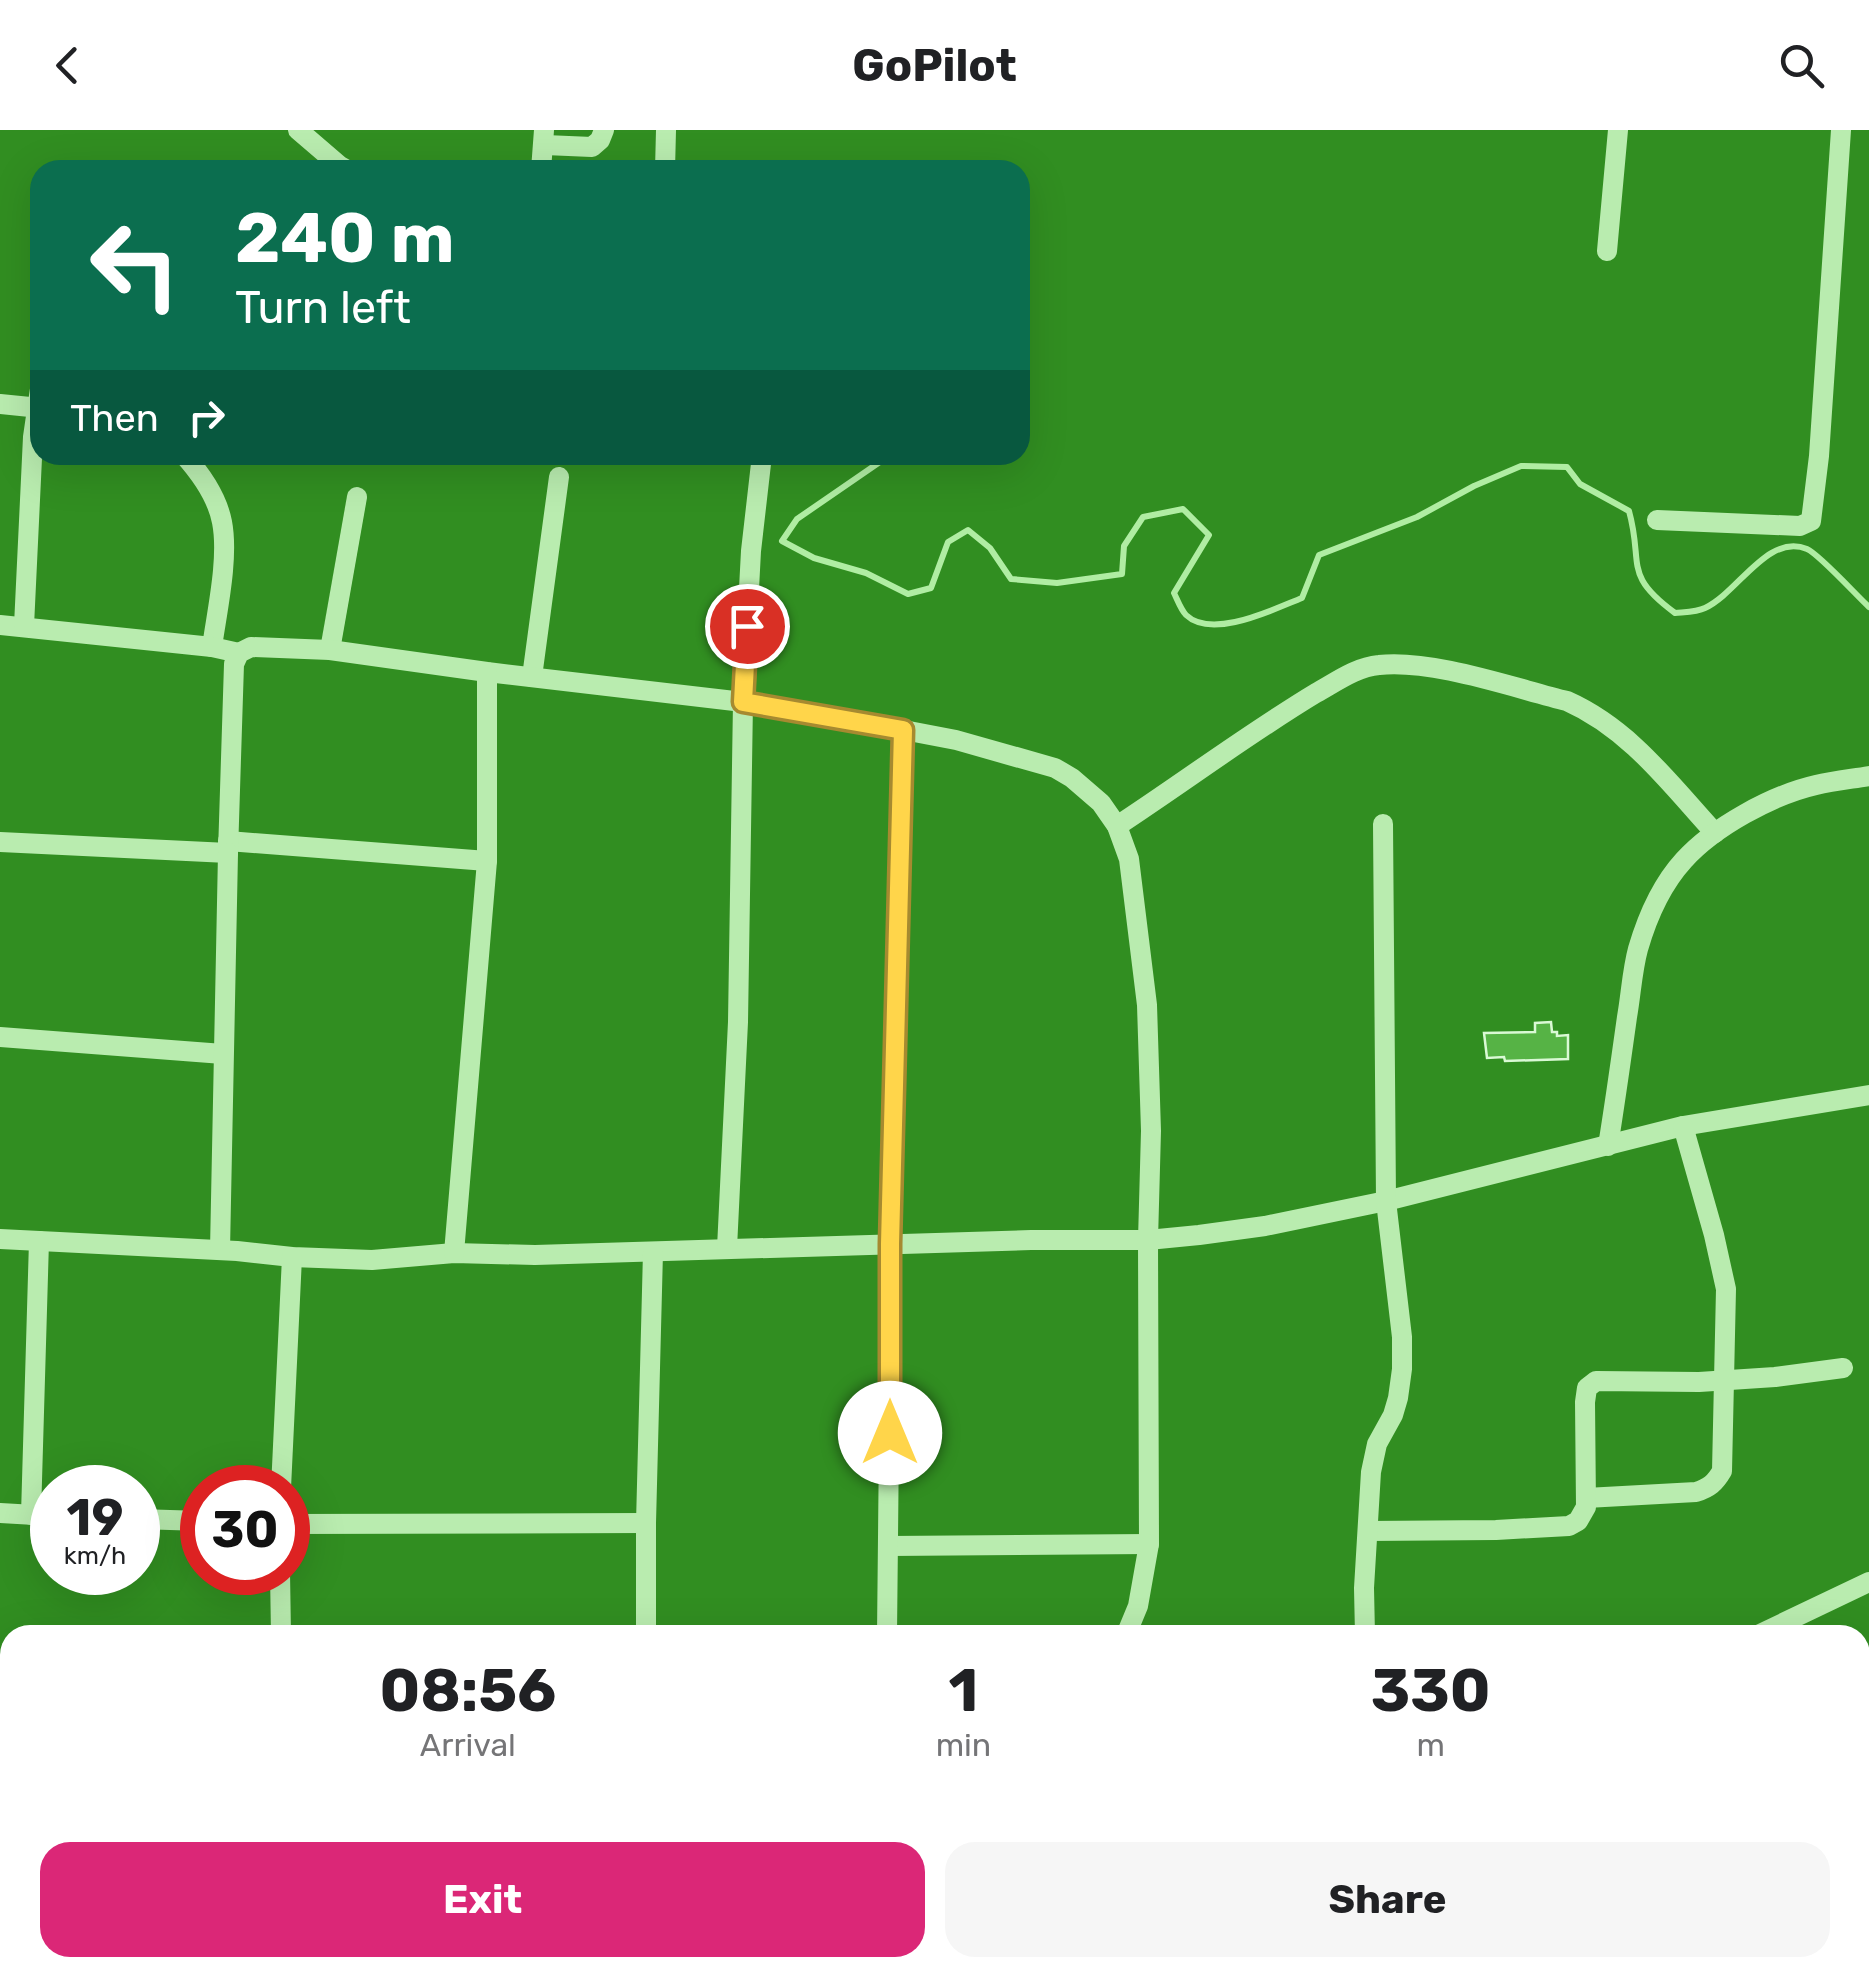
<!DOCTYPE html>
<style>
body{margin:0;font-family:Rubik,sans-serif;background:#f6f6f6;color:#202124;height:100vh;display:flex;flex-direction:column;font-size:38px;white-space:nowrap}
*{box-sizing:border-box;margin:0}
p{font-size:32px;color:#757577}
.icon{flex:none;width:55px;height:55px;fill:none;stroke:currentColor;stroke-width:2;stroke-linecap:round;stroke-linejoin:round}
.map{position:relative;flex:1;overflow:hidden}
.side{position:absolute;left:0px;top:1495px;width:1870px;height:352px;display:flex;flex-direction:column;background:#fff;border-radius:30px 30px 0 0;box-shadow:0 10px 40px #0002}
.side>*{flex:none}
.guide{position:absolute;left:30px;top:30px;width:1000px;height:305px;border-radius:30px;box-shadow:0 10px 40px #0002;background:#0b6e4f;color:#fff;overflow:hidden}
.speed{position:absolute;left:30px;top:1335px;display:flex;gap:20px;font-size:50px;font-weight:700;text-align:center}
.speed>*{display:grid;place-content:center;width:130px;height:130px;border-radius:50%;background:#fff;box-shadow:0 10px 40px #0002;line-height:1}
.speed small{font-size:25px;font-weight:400}
.speed .limit{border:15px solid #d22;background:#fff;color:#111}
.pin{position:absolute;display:grid;place-items:center;width:85px;height:85px;color:#fff;margin:-42px;border:5px solid #fff;border-radius:50%;box-shadow:0 2px 10px #0007}
.me{position:absolute;width:110px;margin:-55px;rotate:0deg;stroke-linejoin:round;filter:drop-shadow(0 0 8px #0008)}
.turn{display:flex;align-items:center;gap:35px;height:210px;padding:0 40px;font-size:45px}
.turn .icon{width:130px;height:130px;stroke-width:2.5}
.turn b{display:block;font-size:70px;line-height:85px}
.then{display:flex;align-items:center;height:95px;padding:0 40px;background:#0003;gap:20px;font-size:38px}
.eta{display:flex;justify-content:space-evenly;align-items:center;height:170px;text-align:center}
.eta b{font-size:60px;font-weight:700;line-height:70px}
.primary-button{display:flex;gap:20px;margin-top:auto;padding:20px 40px}
.primary-button a{flex:1;height:115px;border-radius:30px;background:#db2777;color:#fff;font-size:40px;font-weight:700;line-height:115px;text-align:center}
.primary-button a+a{background:#f6f6f6;color:#202124}
header{display:flex;justify-content:space-between;align-items:center;height:130px;padding:0 40px;background:#fff;font-size:45px;font-weight:700}
.map>svg:first-child{display:block}
</style>
<header><svg class="icon" aria-label="back" viewBox="0 0 24 24"><path d="M15 5l-7 7 7 7"/></svg>GoPilot<svg class="icon" aria-label="search" viewBox="0 0 24 24"><circle cx="10" cy="10" r="6"/><path d="M15 15l6 6"/></svg></header>
<div class="map">
<svg width="1869" height="1846" viewBox="0 0 1869 1846">
<rect width="100%" height="100%" fill="#318e21"/>
<g fill="none" stroke-linecap="round" stroke-linejoin="round">
<path stroke="#b0eda3" stroke-width="6" d="M890 325 797 389 782 411 814 428 866 443 908 464 931 458 948 412 968 400 990 418 1011 449 1057 453 1122 444 1124 416 1143 387 1183 379 1209 405 1174 463C1177 469 1181 480 1186 485 1212 510 1274 479 1302 468L1319 425 1417 387 1474 356 1521 336 1567 337 1580 354 1629 381C1644 435 1622 444 1675 483 1685 482 1697 482 1705 478 1739 462 1767 403 1807 419 1819 424 1856 465 1869 477"/>
</g>
<path fill="#56b345" stroke="#daf9d5" stroke-width="2.5" d="M1551 892 1552 902H1557V906L1568 905V929L1505 931 1504 927 1487 928 1484 903 1535 902V893Z"/>
<g fill="none" stroke-linecap="round" stroke-linejoin="round">
<g stroke="#b9ecaf" stroke-width="20">
<path d="M298 0 340 36 347 40"/>
<path d="M545 15 592 17 600 10 604 0"/>
<path d="M541 40 544 0"/>
<path d="M665 40 666 0"/>
<path d="M1607 121 1618 0"/>
<path d="M0 274 40 278"/>
<path d="M184 325C201 344 217 366 222 392 229 428 217 481 212 517"/>
<path d="M1657 390 1800 396 1811 391 1819 326 1841 0"/>
<path d="M0 495 212 517 239 523"/>
<path d="M24 496 33 307 40 259"/>
<path d="M330 520 357 367"/>
<path d="M532 547 559 347"/>
<path d="M1117 696C1184 652 1248 604 1316 563 1336 552 1356 537 1379 535 1432 529 1514 558 1567 571 1630 599 1670 654 1715 703"/>
<path d="M228 711 487 731"/>
<path d="M0 712 228 723 234 534 239 523 251 517 330 520 487 542 743 572 820 584 956 610 1055 638 1072 648 1101 673 1117 696 1129 729 1147 875 1151 1001 1148 1110 1149 1414 1138 1476 1126 1505"/>
<path d="M0 907 223 924"/>
<path d="M1608 1016C1615 973 1621 930 1627 887 1631 865 1632 841 1638 819 1647 788 1662 754 1684 730 1714 697 1772 665 1816 655 1833 651 1851 649 1869 646"/>
<path d="M0 1109 237 1121 292 1127 372 1130 454 1123 535 1125 1031 1110H1148L1199 1105 1265 1096 1386 1071 1683 996 1869 965"/>
<path d="M727 1118 738 892 743 572 751 421 762 325"/>
<path d="M220 1120 228 723"/>
<path d="M454 1123 487 731V542"/>
<path d="M281 1358 292 1127"/>
<path d="M1586 1368 1696 1362C1709 1358 1715 1353 1722 1341L1726 1159 1714 1105 1683 996"/>
<path d="M0 1383 52 1386"/>
<path d="M31 1385 39 1111"/>
<path d="M138 1389 202 1391"/>
<path d="M288 1394 646 1393"/>
<path d="M1368 1401 1496 1400 1569 1396 1578 1391 1586 1377 1585 1272 1587 1258 1596 1251 1699 1252 1775 1247 1843 1238"/>
<path d="M889 1416 1149 1414"/>
<path d="M280 1442 281 1505"/>
<path d="M646 1505V1393L653 1122"/>
<path d="M887 1505 891 1114 903 599"/>
<path d="M1365 1505 1364 1458 1371 1342 1377 1314 1393 1285 1398 1268 1402 1239V1207L1386 1071 1383 694"/>
<path d="M1758 1505 1869 1452"/>
<path d="M1860 1658 1869 1652"/>
<path d="M0 1659H10"/>
<path d="M31 1838V1846"/>
<path d="M1426 1838 1429 1846"/>
<path d="M1593 1838 1595 1846"/>
<path d="M1735 1838 1737 1846"/>
<path d="M1830 1838 1832 1846"/>
<path d="M284 1846V1838"/>
<path d="M1153 1846H1221"/>
<path d="M1366 1846 1397 1838"/>
</g>
</g>
<g fill="none" stroke-linecap="round" stroke-linejoin="round">
<g stroke="#a68a30" stroke-width="25">
<path id="route" d="M747 496 743 572 903 600 890 1114V1303"/>
</g>
<use href="#route" stroke="#ffd54a" stroke-width="18"/>
</g>
</svg>
<div class="speed"><div>19<small>km/h</small></div><div class="limit">30</div></div>
<div class="pin" style="left:747px;top:496px;background:#d93025"><svg class="icon" aria-label="arrive" viewBox="0 0 24 24"><path d="M6 21V4h12l-3 4 3 4H6"/></svg></div>
<svg class="me" style="left:890px;top:1303px" viewBox="-20 -20 40 40"><circle r="19" fill="#fff"/><path d="M0-13L10 11 0 6-10 11z" fill="#ffd54a"/></svg>
<div class="guide">
<div class="turn"><svg class="icon" aria-label="left" viewBox="0 0 24 24"><path d="M17 20v-9H6M10 6l-5 5 5 5"/></svg><div><b>240 m</b>Turn left</div></div>
<div class="then">Then<svg class="icon" aria-label="right" viewBox="0 0 24 24"><path d="M7 20v-9h11M14 6l5 5-5 5"/></svg></div>
</div>
<section class="side">
<div class="eta">
<div><b>08:56</b><p>Arrival</p></div>
<div><b>1</b><p>min</p></div>
<div><b>330</b><p>m</p></div>
</div>
<div class="primary-button"><a>Exit</a><a>Share</a></div>
</section>
</div>
